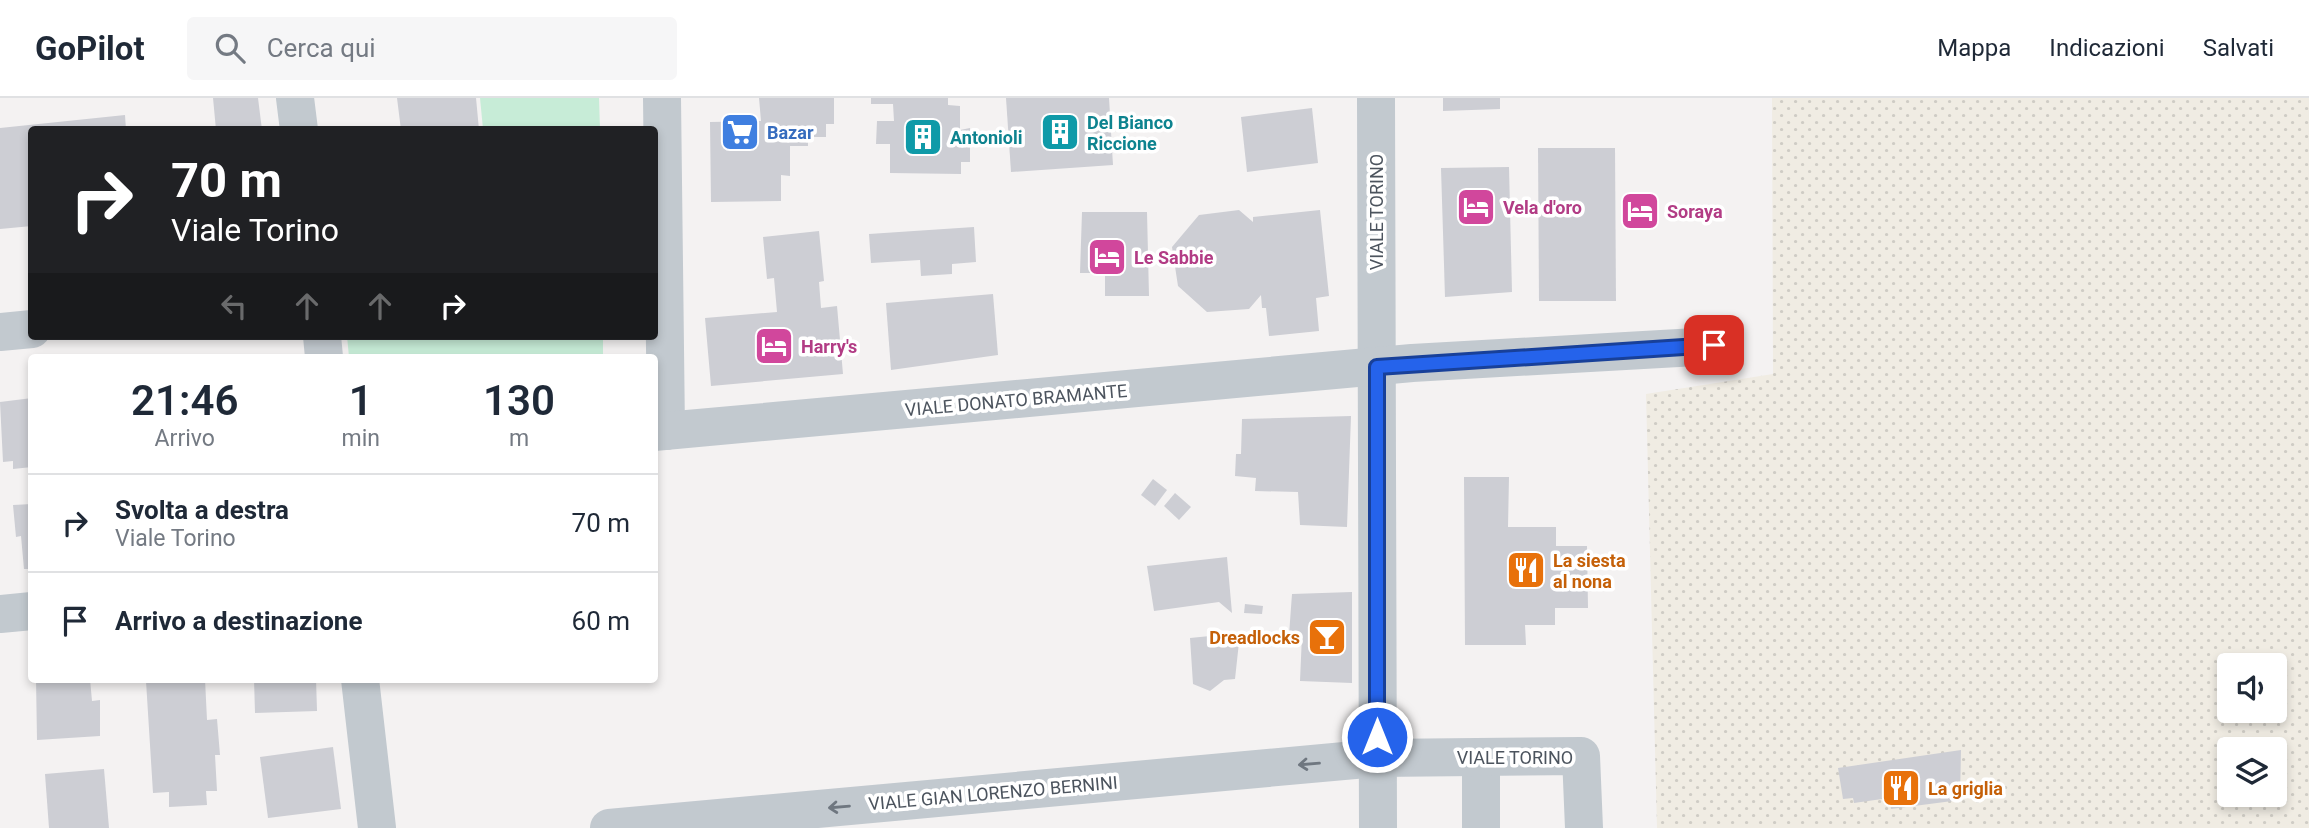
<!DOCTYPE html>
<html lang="it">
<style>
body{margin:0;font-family:Roboto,sans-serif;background:#f6f6f7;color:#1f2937;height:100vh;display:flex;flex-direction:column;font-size:26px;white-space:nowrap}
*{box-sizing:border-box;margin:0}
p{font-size:23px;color:#747a83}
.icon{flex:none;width:38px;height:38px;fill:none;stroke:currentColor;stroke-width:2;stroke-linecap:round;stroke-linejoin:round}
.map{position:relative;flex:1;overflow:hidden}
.drawer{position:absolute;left:28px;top:256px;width:630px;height:329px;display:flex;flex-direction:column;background:#fff;border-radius:7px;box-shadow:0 4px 10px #0003}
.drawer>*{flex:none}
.banner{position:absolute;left:28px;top:28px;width:630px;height:214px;border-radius:7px;box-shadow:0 4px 10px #0003;background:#202124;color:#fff;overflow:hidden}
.controls{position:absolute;left:2217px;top:555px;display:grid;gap:14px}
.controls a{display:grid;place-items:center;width:70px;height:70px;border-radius:7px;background:#fff;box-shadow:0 4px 10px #0003;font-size:35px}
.pin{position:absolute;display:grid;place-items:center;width:60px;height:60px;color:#fff;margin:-30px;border-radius:14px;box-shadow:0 4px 10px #0006}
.me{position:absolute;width:77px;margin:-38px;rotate:0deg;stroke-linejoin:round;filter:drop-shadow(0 0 5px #0008)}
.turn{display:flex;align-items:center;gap:24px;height:147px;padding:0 28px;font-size:32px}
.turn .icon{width:91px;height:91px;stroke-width:2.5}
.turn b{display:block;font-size:49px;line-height:60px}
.lanes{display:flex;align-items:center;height:66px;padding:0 28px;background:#0003;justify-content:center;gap:35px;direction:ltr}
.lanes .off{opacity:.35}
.eta{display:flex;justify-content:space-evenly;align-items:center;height:119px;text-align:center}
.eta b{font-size:42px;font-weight:600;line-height:49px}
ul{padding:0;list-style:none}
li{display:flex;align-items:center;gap:21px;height:98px;padding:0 28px;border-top:2px solid #e0e1e3}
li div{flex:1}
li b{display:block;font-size:26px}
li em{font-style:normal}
header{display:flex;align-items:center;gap:42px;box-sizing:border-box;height:98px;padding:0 35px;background:#fff;border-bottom:2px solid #e0e1e3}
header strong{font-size:33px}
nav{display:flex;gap:38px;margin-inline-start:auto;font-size:24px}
.search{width:490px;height:63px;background:#f6f6f7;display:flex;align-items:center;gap:18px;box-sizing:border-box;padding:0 24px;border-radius:7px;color:#747a83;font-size:26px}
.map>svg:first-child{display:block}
</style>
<header>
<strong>GoPilot</strong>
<div class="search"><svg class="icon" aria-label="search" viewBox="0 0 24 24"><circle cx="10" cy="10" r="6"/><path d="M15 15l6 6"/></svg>Cerca qui</div>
<nav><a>Mappa</a><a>Indicazioni</a><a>Salvati</a></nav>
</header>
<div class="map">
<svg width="2309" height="730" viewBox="0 0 2309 730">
<defs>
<pattern id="sand-dots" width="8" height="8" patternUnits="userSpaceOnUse" patternTransform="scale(1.75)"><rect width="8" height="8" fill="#f0ece3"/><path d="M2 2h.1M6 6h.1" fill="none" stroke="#cfccc5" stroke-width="1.8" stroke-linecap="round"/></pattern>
</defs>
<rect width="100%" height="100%" fill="#f4f2f2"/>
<path fill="url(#sand-dots)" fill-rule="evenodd" d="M1772 0H2309V730H1657L1646 296 1773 276ZM2230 567H2275V612H2230ZM2230 651H2275V696H2230Z"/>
<g fill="#c7ecd7">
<path d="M480 0H599L600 31H483Z"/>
<path d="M347 238H603V259H349Z"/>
</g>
<g fill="#cdced4">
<path d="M213 0H258L262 32H216Z"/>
<path d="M397 0H476L479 32H401Z"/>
<path d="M759 0H834V26H826V39H808V48H790V78L781 77V103L711 104 710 24 761 23Z"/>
<path d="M871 0H948V7L960 8V32L970 30V64H961V76L890 75V46H876L877 23H894L893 6H871Z"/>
<path d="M1006 0H1109L1113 67 1011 74Z"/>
<path d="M1443 0H1500V11L1443 13Z"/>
<path d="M1312 10 1318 65 1247 74 1241 19Z"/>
<path d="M125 17 126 32H32V128L0 131V30Z"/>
<path d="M1538 50H1615L1616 203H1539Z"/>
<path d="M1509 69 1512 194 1445 199 1441 70Z"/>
<path d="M1239 112 1253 124V119L1320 112 1329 198 1316 200 1319 233 1269 238 1266 210H1262L1261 197 1249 211 1207 214 1178 188 1172 149 1199 117Z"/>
<path d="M1082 114H1147L1149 198H1105V175H1080Z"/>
<path d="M974 129 976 164 952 166V176L921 178 920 162 871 165 869 136Z"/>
<path d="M819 133 824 183 819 184 821 210 837 208 843 276 711 288 705 220 777 214 774 180 767 181 763 139Z"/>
<path d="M993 196 998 257 891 272 886 205Z"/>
<path d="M32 300V369L13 371V363L3 364 0 304Z"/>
<path d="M1351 318 1347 429 1300 427 1298 394 1255 393 1256 380 1235 378 1236 356H1241L1242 321Z"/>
<path d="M1464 379H1509L1508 429H1556V448H1587L1588 510H1555V527H1525L1526 547H1465Z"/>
<path d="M1153 381 1167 392 1155 408 1141 397Z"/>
<path d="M1175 395 1191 409 1179 422 1164 408Z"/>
<path d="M32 406V471H24L21 438 16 439 13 407Z"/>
<path d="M1227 459 1232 515 1219 504 1154 513 1147 468Z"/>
<path d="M1352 494V585L1300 583 1302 537H1289L1292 496Z"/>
<path d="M1245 506 1263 508 1262 516 1244 515Z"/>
<path d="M1240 535 1235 581 1224 582 1210 593 1193 586 1190 540Z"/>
<path d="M36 581H90L92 603 100 602V638L37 642Z"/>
<path d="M205 581 207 622 217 621 220 657H215L217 693H206L207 707 169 709V694L153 695 146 583Z"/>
<path d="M254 581H316L317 613 255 615Z"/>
<path d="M333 649 341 711 268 720 260 659Z"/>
<path d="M1961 652 1960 702 1891 711 1889 700 1854 705 1853 700 1843 701 1838 670Z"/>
<path d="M104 671 109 730H49L45 676Z"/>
</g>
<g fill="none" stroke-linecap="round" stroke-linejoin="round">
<g stroke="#c2c9cf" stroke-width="38">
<path d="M295 0 299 32"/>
<path d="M662 0 666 333"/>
<path d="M1376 0 1378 730"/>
<path d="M0 234 32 231"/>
<path d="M322 238 324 259"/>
<path d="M654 334 1412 265 1714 248"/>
<path d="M0 516 32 513"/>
<path d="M360 581 377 730"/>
<path d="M1481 659V730"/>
<path d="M609 730 1377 660 1581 658 1584 730"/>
</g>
</g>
<defs><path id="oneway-shaft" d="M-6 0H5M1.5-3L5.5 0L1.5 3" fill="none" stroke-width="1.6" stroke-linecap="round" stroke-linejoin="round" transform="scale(1.75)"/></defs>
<g stroke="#6f7780">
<use href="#oneway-shaft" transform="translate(1309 666) rotate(175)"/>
<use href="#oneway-shaft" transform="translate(839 709) rotate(175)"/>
</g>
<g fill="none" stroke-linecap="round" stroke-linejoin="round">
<g stroke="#184099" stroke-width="18">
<path id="route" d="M1377 639V269L1714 247"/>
</g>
<use href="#route" stroke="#2563eb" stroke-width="12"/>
</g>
<defs>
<g id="supermarket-square" transform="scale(2.0125)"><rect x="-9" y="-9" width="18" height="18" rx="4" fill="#3f7fe0" stroke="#fff"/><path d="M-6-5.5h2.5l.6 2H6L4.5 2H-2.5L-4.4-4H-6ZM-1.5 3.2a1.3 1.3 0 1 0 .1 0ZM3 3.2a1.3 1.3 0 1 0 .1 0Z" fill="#fff"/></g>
<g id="building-square" transform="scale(2.0125)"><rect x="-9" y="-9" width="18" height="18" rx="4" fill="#0f9aa8" stroke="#fff"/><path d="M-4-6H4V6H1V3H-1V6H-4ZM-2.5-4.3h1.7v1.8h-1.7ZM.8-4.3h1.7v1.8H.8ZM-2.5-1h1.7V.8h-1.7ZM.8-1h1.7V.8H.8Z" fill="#fff"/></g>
<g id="hotel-square" transform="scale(2.0125)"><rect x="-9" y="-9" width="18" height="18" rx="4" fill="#d1479c" stroke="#fff"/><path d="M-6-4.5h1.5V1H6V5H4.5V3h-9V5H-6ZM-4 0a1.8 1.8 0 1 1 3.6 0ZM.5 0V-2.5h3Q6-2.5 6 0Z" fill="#fff"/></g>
<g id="restaurant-square" transform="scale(2.0125)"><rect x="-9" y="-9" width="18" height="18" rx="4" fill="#e8710a" stroke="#fff"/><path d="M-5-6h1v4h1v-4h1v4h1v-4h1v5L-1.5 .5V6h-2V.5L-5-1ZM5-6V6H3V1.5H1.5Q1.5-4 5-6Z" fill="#fff"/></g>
<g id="bar-square" transform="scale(2.0125)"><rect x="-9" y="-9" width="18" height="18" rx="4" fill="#e8710a" stroke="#fff"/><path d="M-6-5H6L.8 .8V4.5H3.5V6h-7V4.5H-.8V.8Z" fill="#fff"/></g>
</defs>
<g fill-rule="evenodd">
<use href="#supermarket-square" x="740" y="34"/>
<use href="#building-square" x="1060" y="34"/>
<use href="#building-square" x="923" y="39"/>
<use href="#hotel-square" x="1476" y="109"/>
<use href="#hotel-square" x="1640" y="113"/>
<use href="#hotel-square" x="1107" y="159"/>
<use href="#hotel-square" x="774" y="248"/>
<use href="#restaurant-square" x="1526" y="472"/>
<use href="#bar-square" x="1327" y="539"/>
<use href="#restaurant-square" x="1901" y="690"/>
</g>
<g text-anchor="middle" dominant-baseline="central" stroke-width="7" stroke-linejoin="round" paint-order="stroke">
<g font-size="18" font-weight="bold" fill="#0d838f" stroke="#fff" text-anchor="start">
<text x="1087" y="24">Del Bianco<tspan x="1087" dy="21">Riccione</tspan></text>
<text x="950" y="39">Antonioli</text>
</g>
<g font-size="18" font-weight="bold" fill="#366cbe" stroke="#fff" text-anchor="start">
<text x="767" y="34">Bazar</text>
</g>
<g font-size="18" font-weight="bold" fill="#b23c85" stroke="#fff" text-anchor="start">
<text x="1503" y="109">Vela d'oro</text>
<text x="1667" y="113">Soraya</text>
<text x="1134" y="159">Le Sabbie</text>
<text x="801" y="248">Harry's</text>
</g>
<g font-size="18" fill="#4c545e" stroke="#fff">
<text transform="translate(1376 114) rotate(-90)">VIALE TORINO</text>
<text transform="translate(1016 302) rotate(-5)">VIALE DONATO BRAMANTE</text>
<text x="1515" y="659">VIALE TORINO</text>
<text transform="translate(993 695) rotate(-5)">VIALE GIAN LORENZO BERNINI</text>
</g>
<g font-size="18" font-weight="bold" fill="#c56008" stroke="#fff" text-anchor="start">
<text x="1553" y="462">La siesta<tspan x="1553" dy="21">al nona</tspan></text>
<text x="1300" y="539" text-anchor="end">Dreadlocks</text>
<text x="1928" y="690">La griglia</text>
</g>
</g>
</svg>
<div class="controls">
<a><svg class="icon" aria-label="sound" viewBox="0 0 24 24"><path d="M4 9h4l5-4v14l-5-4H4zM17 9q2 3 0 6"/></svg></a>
<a><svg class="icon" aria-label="layers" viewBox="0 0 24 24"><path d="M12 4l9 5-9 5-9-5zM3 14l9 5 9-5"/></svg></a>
</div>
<div class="pin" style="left:1714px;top:247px;background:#d93025"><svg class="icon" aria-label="arrive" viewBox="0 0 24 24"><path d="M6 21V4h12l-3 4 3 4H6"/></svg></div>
<svg class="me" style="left:1377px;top:639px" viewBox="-20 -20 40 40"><circle r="17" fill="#2563eb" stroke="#fff" stroke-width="3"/><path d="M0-11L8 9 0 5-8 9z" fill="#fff"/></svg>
<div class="banner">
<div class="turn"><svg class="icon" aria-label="right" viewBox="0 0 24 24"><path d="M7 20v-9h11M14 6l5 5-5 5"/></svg><div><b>70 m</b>Viale Torino</div></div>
<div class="lanes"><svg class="icon off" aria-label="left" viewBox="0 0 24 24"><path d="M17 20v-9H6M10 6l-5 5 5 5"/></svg><svg class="icon off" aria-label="ahead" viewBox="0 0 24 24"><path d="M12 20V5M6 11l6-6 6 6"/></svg><svg class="icon off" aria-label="ahead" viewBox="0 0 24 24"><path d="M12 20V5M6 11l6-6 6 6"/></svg><svg class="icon" aria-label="right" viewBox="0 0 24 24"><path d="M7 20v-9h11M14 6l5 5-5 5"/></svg></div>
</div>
<section class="drawer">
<div class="eta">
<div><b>21:46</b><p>Arrivo</p></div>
<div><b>1</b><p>min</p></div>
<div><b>130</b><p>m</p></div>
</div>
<ul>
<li><svg class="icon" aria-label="right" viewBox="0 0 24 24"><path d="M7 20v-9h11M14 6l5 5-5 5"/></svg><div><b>Svolta a destra</b><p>Viale Torino</p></div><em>70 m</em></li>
<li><svg class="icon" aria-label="arrive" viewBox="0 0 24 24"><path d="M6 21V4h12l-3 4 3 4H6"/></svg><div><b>Arrivo a destinazione</b></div><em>60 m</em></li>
</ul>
</section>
</div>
